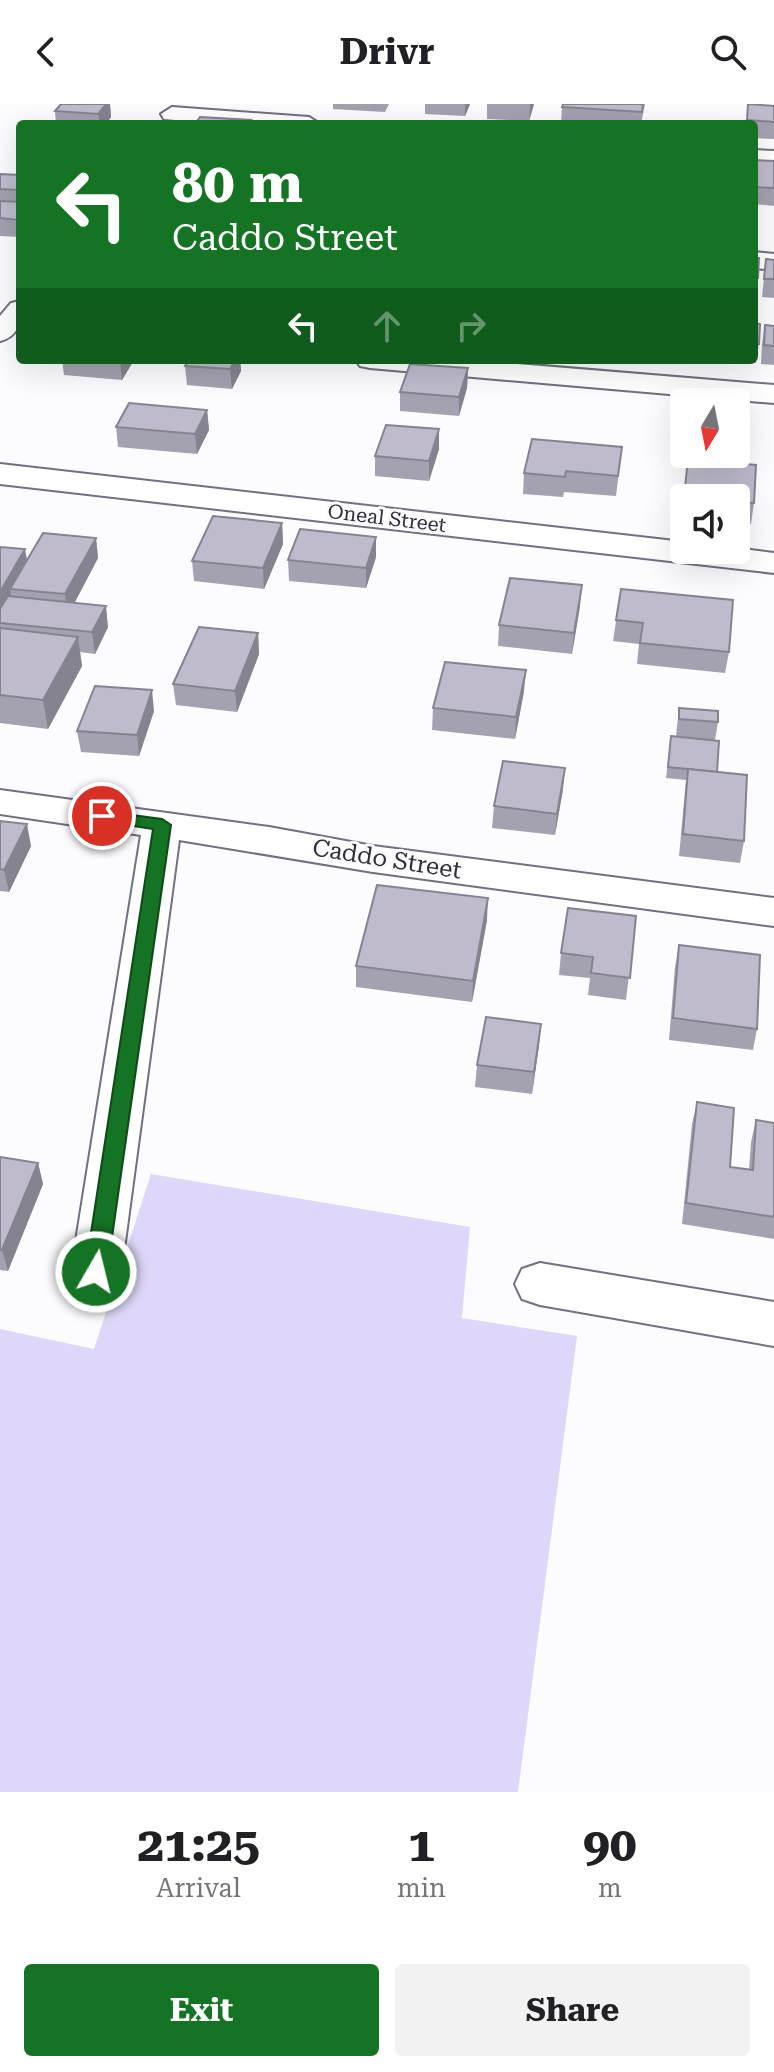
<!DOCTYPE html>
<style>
body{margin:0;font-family:"Roboto Serif",serif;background:#f2f2f2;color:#202124;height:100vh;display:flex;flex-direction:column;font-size:30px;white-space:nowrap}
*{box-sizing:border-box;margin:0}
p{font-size:26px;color:#757577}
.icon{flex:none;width:44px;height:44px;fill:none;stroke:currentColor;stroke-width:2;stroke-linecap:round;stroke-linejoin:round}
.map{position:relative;height:1688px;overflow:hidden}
.side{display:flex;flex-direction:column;background:#fff;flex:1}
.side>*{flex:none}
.guide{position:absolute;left:16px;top:16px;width:742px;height:244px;border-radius:8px;box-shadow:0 8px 32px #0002;background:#147423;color:#fff;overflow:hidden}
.needle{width:52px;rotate:190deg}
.tools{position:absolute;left:670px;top:284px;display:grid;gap:16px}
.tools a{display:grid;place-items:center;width:80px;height:80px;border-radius:8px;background:#fff;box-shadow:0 8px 32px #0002;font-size:40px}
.pin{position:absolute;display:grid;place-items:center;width:68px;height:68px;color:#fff;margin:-34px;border:4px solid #fff;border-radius:50%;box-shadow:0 2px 8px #0007}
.me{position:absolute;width:88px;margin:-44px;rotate:8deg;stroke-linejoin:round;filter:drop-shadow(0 0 6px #0008)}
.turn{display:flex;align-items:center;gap:28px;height:168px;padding:0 24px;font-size:36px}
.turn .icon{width:104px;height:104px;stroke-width:2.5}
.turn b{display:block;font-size:56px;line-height:68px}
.lanes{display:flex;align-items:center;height:76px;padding:0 24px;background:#0003;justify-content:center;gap:40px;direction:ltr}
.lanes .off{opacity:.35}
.eta{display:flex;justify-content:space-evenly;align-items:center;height:136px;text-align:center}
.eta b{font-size:48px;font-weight:700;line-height:56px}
.button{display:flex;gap:16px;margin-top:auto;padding:16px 24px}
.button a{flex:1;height:92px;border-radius:8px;background:#147423;color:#fff;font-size:32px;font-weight:700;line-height:92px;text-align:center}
.button a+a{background:#f2f2f2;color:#202124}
header{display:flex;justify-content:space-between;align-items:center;height:104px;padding:0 24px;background:#fff;font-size:36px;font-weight:700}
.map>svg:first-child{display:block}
</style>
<header><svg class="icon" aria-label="back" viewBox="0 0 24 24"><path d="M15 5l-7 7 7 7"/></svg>Drivr<svg class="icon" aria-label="search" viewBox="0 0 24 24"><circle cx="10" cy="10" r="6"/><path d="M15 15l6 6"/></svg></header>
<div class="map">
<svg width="774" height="1688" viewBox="0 0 774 1688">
<rect width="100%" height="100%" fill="#fcfbff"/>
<path fill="#ded7f9" d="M151 1070 470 1123 462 1214 577 1232 518 1688H0V1225L94 1245Z"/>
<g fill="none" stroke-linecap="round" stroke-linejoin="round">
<g stroke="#726f7f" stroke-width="4">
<g id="minor">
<path d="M172 3 309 13 320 20H219L164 15 161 10Z"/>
<path d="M754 46 774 47V61L754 60Z"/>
<path d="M754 148 774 150V166L754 164Z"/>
<path d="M20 197C20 216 21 232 0 237V212L11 199Z"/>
<path d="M356 256H470L774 281V299L370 264 360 262Z"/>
<path d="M0 686 269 723 373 742 774 794V822L373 768 179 736 121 1168 114 1183 96 1189 78 1183 71 1168 141 731 0 710Z"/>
<path d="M540 1159 774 1198V1242L540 1201 522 1195 515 1180 522 1165Z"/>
</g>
</g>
<g stroke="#726f7f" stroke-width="4">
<path id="tertiary" d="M0 360 684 438V446L736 444 774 449V469L0 380Z"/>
</g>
<use href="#minor" fill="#fff" fill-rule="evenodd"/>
<use href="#tertiary" fill="#fff" fill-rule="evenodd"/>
</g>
<g fill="#a4a1b0">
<path d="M61 0H110L111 13 106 20H56L55 7Z"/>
<path d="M333 0H389L385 8 333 5Z"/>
<path d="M425 0H470L465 12 425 10Z"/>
<path d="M487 0H534L529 17 487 15Z"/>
<path d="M645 0 641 20H561L562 3Z"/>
<path d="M748 0 774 2V35L754 34V20H746Z"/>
<path d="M754 56 774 57V102L754 100Z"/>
<path d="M0 70 20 71V133L0 132Z"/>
<path d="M754 154 758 174 755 193H754Z"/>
<path d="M766 155 774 156V194L762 193Z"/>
<path d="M754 219 759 240 756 259 722 256H754Z"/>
<path d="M765 221 774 222V261L761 260 762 240Z"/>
<path d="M62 256H134L122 276 64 271Z"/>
<path d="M188 256H240L241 267 232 285 187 281 185 262Z"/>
<path d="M468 264 467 284 459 312 400 307V288Z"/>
<path d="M207 306 209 326 197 350 118 343 116 323Z"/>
<path d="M439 325V345L429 377 375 372V352Z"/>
<path d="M622 343 616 392 564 388 563 393 523 390 524 369Z"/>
<path d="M688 355 754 399 751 420 736 418V394H684V414L681 413Z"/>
<path d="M282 419 283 440 264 485 194 477 192 457Z"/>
<path d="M96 434 98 454 75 498 108 523 95 550 80 548 82 562 48 625 0 619V443L27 456Z"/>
<path d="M376 453 366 484 289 477 288 456Z"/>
<path d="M621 485 729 548 725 569 637 560 639 540 613 537Z"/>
<path d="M580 502 572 550 498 542 499 521Z"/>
<path d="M258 529 259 550 237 608 176 601 173 580Z"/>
<path d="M524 587 515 635 432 626 433 604Z"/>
<path d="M679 604 718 618 715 636 717 668 744 737 740 759 679 752 686 676 666 674 671 632H676Z"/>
<path d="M154 607 139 652 81 648 77 627Z"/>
<path d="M563 685 555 731 492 724 494 702Z"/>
<path d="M0 717 31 742 9 788 0 787Z"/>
<path d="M636 812 626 896 588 891 590 874 559 871 561 849Z"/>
<path d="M487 816 472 898 356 883V862Z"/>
<path d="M679 841 757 925 753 946 669 936 675 863Z"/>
<path d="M539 941 532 990 475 983 477 961Z"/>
<path d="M697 998 730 1063 749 1066 751 1038 756 1016 774 1019V1135L682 1120 692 1020Z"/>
<path d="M0 1053 38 1059 43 1080 8 1167 0 1166Z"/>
</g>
<g fill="#868390">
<path d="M106 0H110L111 13 106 20H100L98 10Z"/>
<path d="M465 0H470L465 12Z"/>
<path d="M530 0H534L529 17Z"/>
<path d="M120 256H134L122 276Z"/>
<path d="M235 256H240L241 267 232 285 230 265Z"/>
<path d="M468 264 467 284 459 312V293Z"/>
<path d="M207 306 209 326 197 350 195 330Z"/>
<path d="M439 325V345L429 377V357Z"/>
<path d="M282 419 283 440 264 485 263 464Z"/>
<path d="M376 433V453L366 484V464Z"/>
<path d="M96 434 98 454 68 511 65 490Z"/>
<path d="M25 445 29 466 10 485 12 495 0 515V488Z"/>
<path d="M582 481 580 502 572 550 574 529Z"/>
<path d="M106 502 108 523 95 550 92 528Z"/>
<path d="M258 529 259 550 237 608 235 587Z"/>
<path d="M78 533 82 562 48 625 43 596Z"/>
<path d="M526 566 524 587 515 635 516 613Z"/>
<path d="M152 586 154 607 139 652 137 631Z"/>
<path d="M565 664 563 685 555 731 557 710Z"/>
<path d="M27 720 31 742 9 788 4 766Z"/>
<path d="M488 794 487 816 472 898 473 877Z"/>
<path d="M541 920 539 941 532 990 534 968Z"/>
<path d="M38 1059 43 1080 8 1167 2 1146Z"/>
</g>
<g fill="#bfbbcd" stroke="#868390" stroke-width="2">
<path d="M61 0H106L98 10 55 7Z"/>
<path d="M563 0H643L642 8 562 3Z"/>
<path d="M748 0 774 2V18L747 16Z"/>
<path d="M200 13 251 16 248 20H195Z"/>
<path d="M754 56 774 57V84L754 83Z"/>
<path d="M0 70 20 71V86L0 85Z"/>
<path d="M0 97 20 98V114L18 116 0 114Z"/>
<path d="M754 154H759L758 174H754Z"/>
<path d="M766 155 774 156V175H764Z"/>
<path d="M754 219 760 220 759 240 754 239Z"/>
<path d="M765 221 774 222V242L764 241Z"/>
<path d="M188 256H235L230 265 185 262Z"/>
<path d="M410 260 468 264 459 293 400 288Z"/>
<path d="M129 299 207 306 195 330 116 323Z"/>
<path d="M386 321 439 325 429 357 375 352Z"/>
<path d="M532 335 622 343 618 372 566 367 565 373 524 369Z"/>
<path d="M688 355 756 361 754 399 736 398V394L684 393Z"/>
<path d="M213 412 282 419 263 464 192 457Z"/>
<path d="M300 425 376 433 366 464 288 456Z"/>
<path d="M43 429 96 434 65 490 10 485Z"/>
<path d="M0 443 25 445 0 488Z"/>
<path d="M510 474 582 481 574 529 499 521Z"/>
<path d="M621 485 733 496 729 548 640 539 643 519 616 516Z"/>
<path d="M8 492 106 502 92 528 0 519V505Z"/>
<path d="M199 523 258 529 235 587 173 580Z"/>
<path d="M0 524 78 533 43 596 0 591Z"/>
<path d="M445 558 526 566 516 613 433 604Z"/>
<path d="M95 582 152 586 137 631 77 627Z"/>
<path d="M679 604 718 607V618L679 615Z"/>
<path d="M671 632 719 637 717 668 668 663Z"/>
<path d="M503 657 565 664 557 710 494 702Z"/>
<path d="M688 665 747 671 744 737 683 730Z"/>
<path d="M0 717 27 720 4 766 0 765Z"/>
<path d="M377 781 488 794 473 877 356 862Z"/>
<path d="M568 804 636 812 630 874 591 869 593 853 561 849Z"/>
<path d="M679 841 760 851 757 925 673 914Z"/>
<path d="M486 913 541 920 534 968 477 961Z"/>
<path d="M697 998 734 1004 730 1063 753 1066 756 1016 774 1019V1113L686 1099Z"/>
<path d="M0 1053 38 1059 2 1146H0Z"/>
</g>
<path fill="#147423" stroke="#0d4b17" stroke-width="2" d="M102 707 162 715 171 721 107 1168 104 1174 96 1177 89 1174 85 1168 153 725 96 716 93 712 96 709Z"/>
<g text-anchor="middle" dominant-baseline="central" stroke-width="6" stroke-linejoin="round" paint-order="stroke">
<g font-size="20" fill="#2f2e34" stroke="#fcfbff">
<text transform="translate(387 414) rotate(7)">Oneal Street</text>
</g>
<g font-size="24" fill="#2f2e34" stroke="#fcfbff">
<text transform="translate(387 755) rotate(9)">Caddo Street</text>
</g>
</g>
</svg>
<div class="tools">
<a><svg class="needle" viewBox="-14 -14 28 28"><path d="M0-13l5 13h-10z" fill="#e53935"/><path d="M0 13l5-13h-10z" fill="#757577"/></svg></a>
<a><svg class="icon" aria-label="sound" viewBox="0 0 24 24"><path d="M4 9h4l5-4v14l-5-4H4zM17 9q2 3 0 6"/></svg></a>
</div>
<div class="pin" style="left:102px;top:712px;background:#d93025"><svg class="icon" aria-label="arrive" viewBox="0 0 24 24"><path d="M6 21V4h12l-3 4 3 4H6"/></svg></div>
<svg class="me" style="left:96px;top:1168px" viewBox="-20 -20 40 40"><circle r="17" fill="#147423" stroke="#fff" stroke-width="3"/><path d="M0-11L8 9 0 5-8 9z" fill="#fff"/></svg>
<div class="guide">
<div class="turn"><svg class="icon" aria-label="left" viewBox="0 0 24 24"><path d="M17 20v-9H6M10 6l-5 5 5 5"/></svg><div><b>80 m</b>Caddo Street</div></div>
<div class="lanes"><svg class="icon" aria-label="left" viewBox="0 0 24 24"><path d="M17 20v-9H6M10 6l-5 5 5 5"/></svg><svg class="icon off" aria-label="ahead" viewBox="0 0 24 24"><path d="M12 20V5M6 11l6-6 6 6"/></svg><svg class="icon off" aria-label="right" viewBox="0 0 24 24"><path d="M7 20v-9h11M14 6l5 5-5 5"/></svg></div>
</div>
</div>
<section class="side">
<div class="eta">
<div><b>21:25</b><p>Arrival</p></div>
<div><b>1</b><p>min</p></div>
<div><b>90</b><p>m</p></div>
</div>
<div class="button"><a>Exit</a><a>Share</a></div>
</section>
